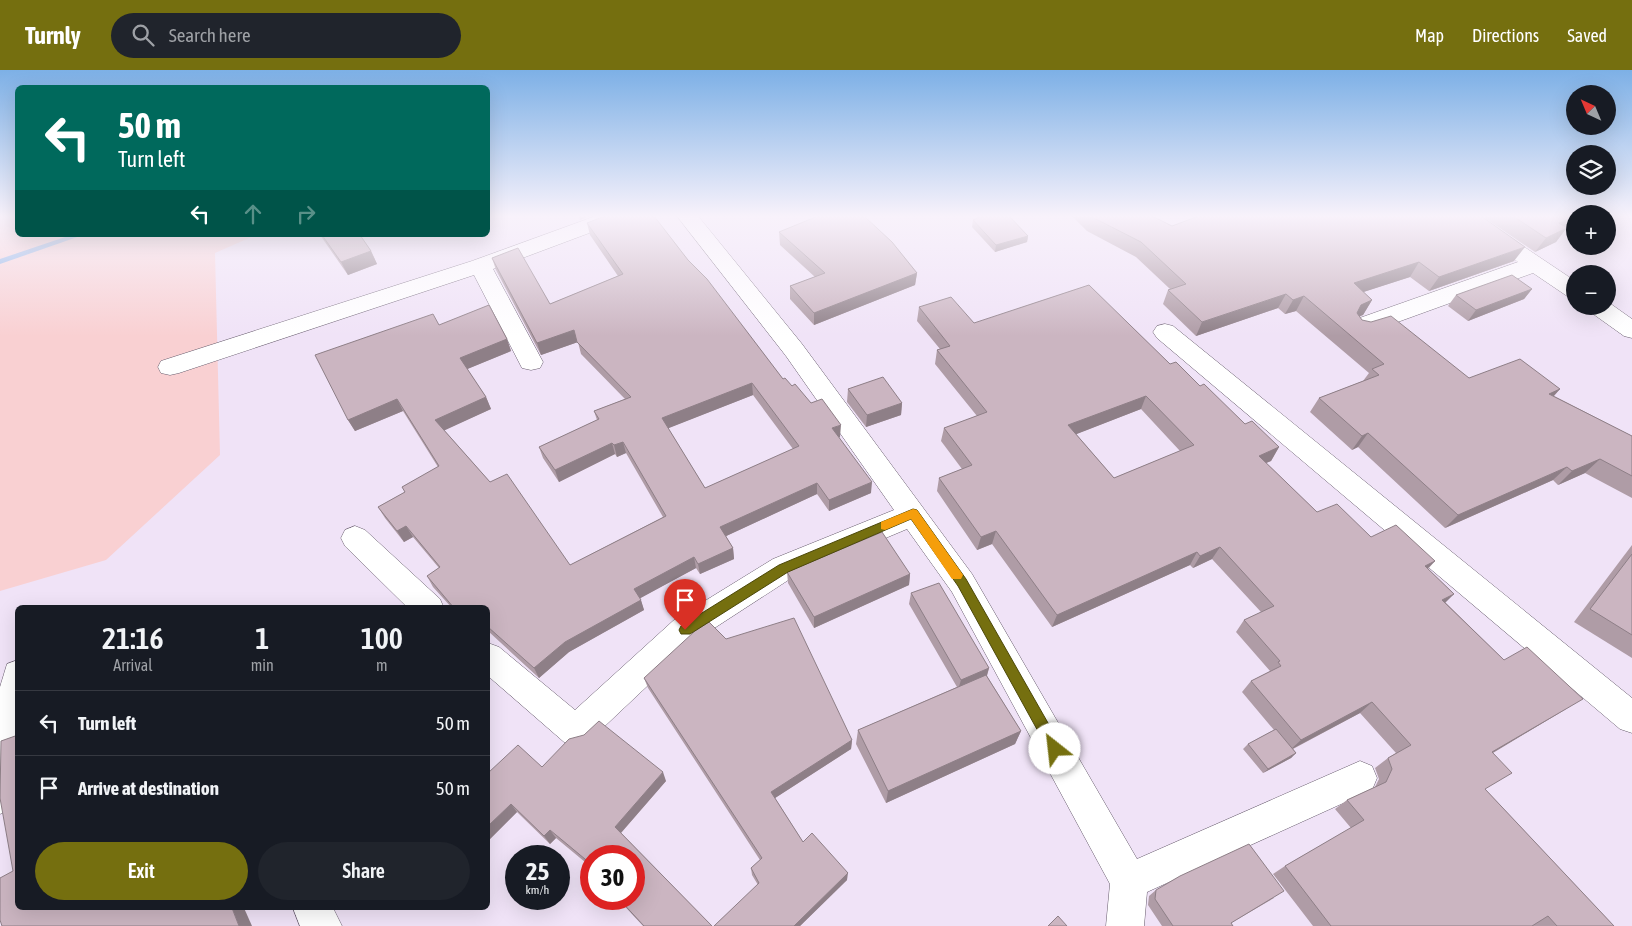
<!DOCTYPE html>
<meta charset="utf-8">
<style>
body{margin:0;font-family:"Asap Condensed",sans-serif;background:#20242c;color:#f1f3f6;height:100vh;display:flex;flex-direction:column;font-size:19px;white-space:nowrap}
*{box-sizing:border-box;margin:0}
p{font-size:16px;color:#9ea1a6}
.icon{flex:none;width:28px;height:28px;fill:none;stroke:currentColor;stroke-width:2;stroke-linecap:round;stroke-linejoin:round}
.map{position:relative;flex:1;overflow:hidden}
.panel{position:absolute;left:15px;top:535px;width:475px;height:305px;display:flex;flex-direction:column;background:#171b24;border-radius:8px;box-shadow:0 5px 20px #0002}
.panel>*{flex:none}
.guide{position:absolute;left:15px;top:15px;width:475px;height:152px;border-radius:8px;box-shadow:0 5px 20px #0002;background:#00695c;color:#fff;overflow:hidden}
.needle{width:32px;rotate:316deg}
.controls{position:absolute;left:1566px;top:15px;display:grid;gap:10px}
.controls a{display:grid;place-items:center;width:50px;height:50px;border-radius:50%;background:#171b24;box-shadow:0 5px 20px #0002;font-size:25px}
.speed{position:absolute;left:505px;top:775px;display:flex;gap:10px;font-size:25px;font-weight:700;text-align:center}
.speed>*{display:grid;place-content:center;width:65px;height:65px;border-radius:50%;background:#171b24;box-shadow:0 5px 20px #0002;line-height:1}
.speed small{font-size:12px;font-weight:400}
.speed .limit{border:8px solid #d22;background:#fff;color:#111}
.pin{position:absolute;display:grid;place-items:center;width:42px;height:42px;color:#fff;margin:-51px -21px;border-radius:50% 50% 50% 0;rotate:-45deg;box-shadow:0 0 5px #0007}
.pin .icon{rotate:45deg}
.me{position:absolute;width:55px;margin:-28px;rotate:331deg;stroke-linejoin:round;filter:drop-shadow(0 0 4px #0008)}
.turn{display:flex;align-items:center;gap:18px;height:105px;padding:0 20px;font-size:22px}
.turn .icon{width:65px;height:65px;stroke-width:2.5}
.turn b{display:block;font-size:35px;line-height:42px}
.lanes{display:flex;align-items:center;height:48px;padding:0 20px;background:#0003;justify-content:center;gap:25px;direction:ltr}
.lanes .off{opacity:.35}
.eta{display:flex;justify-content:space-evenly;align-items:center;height:85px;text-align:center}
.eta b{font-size:30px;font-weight:600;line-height:35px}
.cta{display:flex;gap:10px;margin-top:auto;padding:10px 20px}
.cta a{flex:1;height:58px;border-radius:30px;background:#756f0f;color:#fff;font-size:20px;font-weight:600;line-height:58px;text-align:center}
.cta a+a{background:#20242c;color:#f1f3f6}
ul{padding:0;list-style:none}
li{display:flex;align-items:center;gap:15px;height:65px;padding:0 20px;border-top:1px solid #363941}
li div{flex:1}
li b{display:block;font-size:19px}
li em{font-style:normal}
header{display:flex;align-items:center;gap:30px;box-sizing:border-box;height:70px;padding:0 25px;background:#756f0f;color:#fff}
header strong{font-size:24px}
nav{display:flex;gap:28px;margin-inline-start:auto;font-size:18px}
.search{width:350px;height:45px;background:#20242c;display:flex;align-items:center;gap:12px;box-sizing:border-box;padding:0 18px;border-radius:28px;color:#9ea1a6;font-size:19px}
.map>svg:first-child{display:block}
</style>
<header>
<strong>Turnly</strong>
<div class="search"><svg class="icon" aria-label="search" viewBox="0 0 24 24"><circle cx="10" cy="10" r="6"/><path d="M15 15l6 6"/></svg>Search here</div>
<nav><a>Map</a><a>Directions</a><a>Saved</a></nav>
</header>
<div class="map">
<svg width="1632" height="856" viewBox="0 0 1632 856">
<rect width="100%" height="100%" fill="#f0e3f7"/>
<path fill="#f9d0d2" d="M0 146H17L18 165H256L215 183 220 385 106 490 0 521Z"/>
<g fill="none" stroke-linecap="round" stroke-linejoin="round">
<path fill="#7daae3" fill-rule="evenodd" d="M71 165H83L0 194V189Z"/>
<g stroke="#665b6c" stroke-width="1">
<g id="minor">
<path d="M596 146H627L624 150 493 199 543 292 540 298 531 300 522 298 474 205 179 303 170 305 161 303 158 297 161 291 472 191Z"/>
<path d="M677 146H698L802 274 972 504 1137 789 1360 691 1372 696 1377 708 1372 720 1147 822 1144 856H1106L1110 814 952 522 907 459 793 507 696 570 588 672 576 677 564 672 488 606V573L499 577 575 640 674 550 773 489 894 440 786 286Z"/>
<path d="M1454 146H1478L1575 211V228L1567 226 1533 203 1370 262 1362 264 1354 262 1350 256 1354 250 1518 192Z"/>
<path d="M1608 232 1632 249V268L1624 266 1589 241 1586 236H1608Z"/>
<path d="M1165 254 1173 256 1632 628V663L1620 659 1157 268 1153 262 1157 256Z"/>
<path d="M355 456 365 460 440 529 444 538H408L345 476 341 468 345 460Z"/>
<path d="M18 590V726L12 739 0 744V617L7 594Z"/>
<path d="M293 838H333L342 856H300Z"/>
</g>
</g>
<use href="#minor" fill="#fff" fill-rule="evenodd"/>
</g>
<g fill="#af9ca6" fill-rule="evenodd">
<path d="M1072 146H1152L1172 156 1514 191 1429 221 1410 207 1363 222 1372 230 1363 245 1360 246 1362 250 1469 308 1560 319 1554 326 1632 366V428L1585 403 1558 415 1553 410 1445 458 1358 377 1352 380 1310 342 1319 328 1363 311 1369 303 1296 241 1285 244 1278 238 1196 266 1163 234 1168 220 1170 219 1136 187 1087 161Z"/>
<path d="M1482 146H1575L1556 172 1535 182Z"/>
<path d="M973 150 1028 166 1027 172 995 182 972 157Z"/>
<path d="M587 153 688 190 783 309 792 316 811 333 840 367H839L871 423 829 441 817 424 726 466 733 478 734 489 700 504 696 498 640 528 644 540 569 582 539 608 488 561V538H452L433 517 427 506 439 498 413 467 404 472 385 448 378 437 405 422 402 417 438 397 403 341 355 361 348 350 439 255 507 269 511 281 467 299 486 327 491 339 444 360 490 412 570 495 663 447 626 383 617 387 615 384 559 412 543 388 539 377 597 350 594 341 625 329 581 284 578 272 541 285 496 200 492 188 550 234 618 206 590 165ZM753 325 793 379 705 418 668 358Z"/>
<path d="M779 162 917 203 915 215 814 255 790 229V216L815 207 780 175Z"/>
<path d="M320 165H360L371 181 377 194 348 205Z"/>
<path d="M1532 219 1524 229 1468 251 1448 236 1456 225Z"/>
<path d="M919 237 974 253 1170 294 1200 316 1245 354 1279 377 1271 391 1266 393 1317 442 1371 467 1435 491 1428 499 1454 524 1445 532 1504 590 1566 639 1493 683 1485 719 1614 856H1313L1273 804 1285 796 1351 758 1335 739 1347 730 1375 717 1379 709 1375 698 1388 688 1396 683 1360 643 1293 679 1296 683 1291 688 1263 703 1243 679 1248 674 1274 660 1242 622 1251 611 1270 601 1236 562 1244 550 1261 542 1212 489 1193 498 1190 495 1052 557 992 474 977 480 937 421 939 408 962 399 941 371 944 358 977 346 935 294 937 280 940 279 917 251ZM1141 339 1180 381 1114 408 1076 364Z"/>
<path d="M848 319 902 333 901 345 866 357 847 332Z"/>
<path d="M1632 475V588L1574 552Z"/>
<path d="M787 502 910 504 909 515 814 558 788 513Z"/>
<path d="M911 523 989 598 987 606 1021 661 1015 674 886 733 856 674 858 660 957 617 909 534Z"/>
<path d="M726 569 852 670 851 679 775 728 803 772 847 810 800 856H714L758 815 752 805 751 798 760 790 648 618 644 608Z"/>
<path d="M542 697 666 711 621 763 712 856H643L618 829H634L591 786V797L556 768 550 774 517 742 488 771V703Z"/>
<path d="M1156 820 1274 828 1231 853 1233 856H1162L1148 835 1149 826Z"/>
</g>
<g fill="#8e7f87">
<path d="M579 146H590L580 150Z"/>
<path d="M1575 146V156L1565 160 1556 172 1535 182 1546 168 1559 153Z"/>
<path d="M1028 166 1027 172 995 182 996 175Z"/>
<path d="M1525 177 1514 191 1429 221 1439 207Z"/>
<path d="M371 181 377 194 348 205 341 192Z"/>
<path d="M1419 192 1410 207 1345 228 1354 213Z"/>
<path d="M917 203 915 215 814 255V243Z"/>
<path d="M1532 219 1524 229 1468 251 1476 240Z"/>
<path d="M1286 224 1278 238 1196 266 1202 252Z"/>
<path d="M1304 226 1296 241 1285 244 1293 230Z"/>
<path d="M1372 230 1363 245 1352 249 1361 235Z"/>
<path d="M574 260 578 272 541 285 537 273Z"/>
<path d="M507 269 511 281 465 300 460 288Z"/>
<path d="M752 313 753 325 664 360 662 348Z"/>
<path d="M1560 319 1547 333 1549 324Z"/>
<path d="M1146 326 1141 339 1064 369 1068 355Z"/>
<path d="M486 327 491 339 441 362 435 350Z"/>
<path d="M397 329 403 341 355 361 348 350Z"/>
<path d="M902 333 901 345 866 357 867 345Z"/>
<path d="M841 355 840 367 832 369V358Z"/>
<path d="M1368 363 1358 377 1352 380 1362 366Z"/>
<path d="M623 372 626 383 617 387 614 375Z"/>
<path d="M612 373 615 384 559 412 555 400Z"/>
<path d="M1279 377 1271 391 1251 399 1259 386Z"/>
<path d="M1600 389 1585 403 1558 415 1572 401Z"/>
<path d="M1567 397 1553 410 1445 458 1458 445Z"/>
<path d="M872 412 871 423 829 441V430Z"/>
<path d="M817 413V424L722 468 720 457Z"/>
<path d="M406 456 413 467 404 472 397 461Z"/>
<path d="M996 461 992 474 977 480 981 467Z"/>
<path d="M1220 477 1212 489 1193 498 1200 486Z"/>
<path d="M733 478 734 489 700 504 698 494Z"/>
<path d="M1197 482 1190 495 1052 557 1057 545Z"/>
<path d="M694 487 696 498 637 530 634 519Z"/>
<path d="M1435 491 1423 503 1425 496Z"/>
<path d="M910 504 909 515 814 558V547Z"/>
<path d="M1454 524 1442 536V530Z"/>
<path d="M641 530 644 540 569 582 539 608 534 598 565 572Z"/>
<path d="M989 598 986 608 958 620 961 610Z"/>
<path d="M1583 629 1566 639 1477 692 1492 682Z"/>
<path d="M1372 632 1360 643 1290 680 1301 670Z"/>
<path d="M1021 661 1015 674 886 733 888 721Z"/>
<path d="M852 670 851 679 772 730 771 722Z"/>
<path d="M1296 683 1291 688 1263 703 1268 699Z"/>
<path d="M663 702 666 711 619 765 615 757Z"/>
<path d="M511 734 517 742 488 771V756Z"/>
<path d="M550 760 556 768 550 774 544 766Z"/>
<path d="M848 803 847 810 800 856H794Z"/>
<path d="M232 838H244L252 856H239Z"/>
</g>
<g fill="#cbb5c1" stroke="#8e7f87" fill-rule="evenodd">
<path d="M605 146H654L688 190 707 209 783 309 785 308 792 316 795 314 811 333 822 329 841 355 832 358 872 412 829 430 817 413 720 457 733 478 698 494 694 487 634 519 641 530 565 572 534 598 488 557V538H454L427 506 440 497 406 456 397 461 378 437 405 422 402 417 439 396 397 329 348 350 315 285 433 244 439 255 489 235 507 269 460 288 486 327 435 350 490 412 507 404 570 495 666 446 623 372 614 375 612 373 555 400 539 377 599 349 594 341 631 327 577 272 574 260 537 273 492 188 518 178 550 234 623 204 587 153ZM752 313 799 376 705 418 662 348Z"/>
<path d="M818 146H864L892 172 917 203 814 243 790 216 825 203 779 162Z"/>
<path d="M982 146H1009L1028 166 996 175 973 150Z"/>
<path d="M1090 146H1152L1172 156 1199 146H1481L1525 177 1439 207 1419 192 1354 213 1372 230 1361 235 1357 243 1362 250 1371 252 1391 246 1469 308 1520 289 1560 319 1549 324 1632 366V406L1600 389 1572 401 1567 397 1458 445 1368 363 1362 366 1319 328 1379 305 1372 299 1384 294 1304 226 1293 230 1286 224 1202 252 1168 220 1186 214 1141 172Z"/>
<path d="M1513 146H1575L1559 153 1567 158 1546 168Z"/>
<path d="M322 165H360L371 181 341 192Z"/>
<path d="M1512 205 1532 219 1476 240 1456 225Z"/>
<path d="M1089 215 1170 294 1176 292 1200 316 1204 314 1245 354 1252 351 1279 377 1259 386 1317 442 1337 434 1371 467 1396 455 1435 491 1425 496 1454 524 1442 530 1504 590 1527 577 1583 629 1492 682 1512 703 1485 719 1614 856H1557L1548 846 1532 856H1331L1285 796 1364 750 1347 730 1386 712 1392 699 1388 688 1411 675 1372 632 1301 670 1251 611 1281 596 1278 592 1280 591 1244 550 1274 536 1220 477 1200 486 1197 482 1057 545 996 461 981 467 939 408 972 395 944 358 987 342 937 280 950 276 919 237 951 227 974 253ZM1146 326 1194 375 1114 408 1068 355Z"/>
<path d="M883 307 902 333 867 345 848 319Z"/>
<path d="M882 462 910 504 814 547 787 502Z"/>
<path d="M1632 484V565L1590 539Z"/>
<path d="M939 513 989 598 961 610 911 523Z"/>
<path d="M794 548 852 670 771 722 803 772 812 763 848 803 794 856H714L759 813 751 798 762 788 644 608 695 561 709 552 726 569Z"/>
<path d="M986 605 1021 661 888 721 858 660Z"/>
<path d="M599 651 663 702 615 757 712 856H644L619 829H634V786H591V794L550 760 544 766 511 734 488 756V703L518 675 542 697 569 669 584 665Z"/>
<path d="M1276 659 1296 683 1268 699 1248 674Z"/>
<path d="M18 665V838H232L239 856H2L0 850V808L13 801 0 728 1 671Z"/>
<path d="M1249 774 1284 821 1231 853 1233 856H1173L1155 829 1156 820 1180 806Z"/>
<path d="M1058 846 1067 856H1048Z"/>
</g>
<linearGradient id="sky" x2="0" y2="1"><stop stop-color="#7db0e6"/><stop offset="0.55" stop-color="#f8f2fb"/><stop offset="1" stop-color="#f8f2fb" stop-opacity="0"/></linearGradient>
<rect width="1632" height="266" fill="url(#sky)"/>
<path fill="#756f0f" stroke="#4c480a" d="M913 439 917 440 966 509 1060 674 1062 679 1060 683 1055 685 1050 683 958 516 911 449 788 502 690 564H681L679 560 681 556 779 495Z"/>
<path fill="#f59e0b" d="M913 439 917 440 961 502 963 505 961 509H952L911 449 885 460 881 459V452Z"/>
</svg>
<div class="controls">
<a><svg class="needle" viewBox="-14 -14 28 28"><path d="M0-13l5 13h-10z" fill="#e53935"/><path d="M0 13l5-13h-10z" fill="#9ea1a6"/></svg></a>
<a><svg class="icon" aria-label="layers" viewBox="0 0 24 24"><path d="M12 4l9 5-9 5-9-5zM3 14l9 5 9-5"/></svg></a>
<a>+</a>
<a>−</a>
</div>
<div class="speed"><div>25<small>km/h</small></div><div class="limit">30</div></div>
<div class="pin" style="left:685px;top:560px;background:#d93025"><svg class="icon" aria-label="arrive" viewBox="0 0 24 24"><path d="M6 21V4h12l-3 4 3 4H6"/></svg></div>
<svg class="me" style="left:1055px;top:679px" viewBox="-20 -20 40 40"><circle r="19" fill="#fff"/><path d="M0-13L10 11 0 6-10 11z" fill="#756f0f"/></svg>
<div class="guide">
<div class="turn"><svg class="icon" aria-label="left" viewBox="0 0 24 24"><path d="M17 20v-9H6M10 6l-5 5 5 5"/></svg><div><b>50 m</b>Turn left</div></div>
<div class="lanes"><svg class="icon" aria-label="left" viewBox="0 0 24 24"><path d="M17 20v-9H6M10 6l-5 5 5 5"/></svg><svg class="icon off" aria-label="ahead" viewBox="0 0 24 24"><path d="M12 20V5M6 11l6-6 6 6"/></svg><svg class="icon off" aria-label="right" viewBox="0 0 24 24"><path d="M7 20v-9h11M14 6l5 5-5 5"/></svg></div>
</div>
<section class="panel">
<div class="eta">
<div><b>21:16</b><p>Arrival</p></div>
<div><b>1</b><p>min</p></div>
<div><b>100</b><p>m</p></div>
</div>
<ul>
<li><svg class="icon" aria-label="left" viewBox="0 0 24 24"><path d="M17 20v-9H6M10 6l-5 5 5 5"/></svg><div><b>Turn left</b></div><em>50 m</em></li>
<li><svg class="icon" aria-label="arrive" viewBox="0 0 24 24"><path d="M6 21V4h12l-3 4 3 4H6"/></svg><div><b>Arrive at destination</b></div><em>50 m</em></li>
</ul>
<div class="cta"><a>Exit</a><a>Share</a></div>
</section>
</div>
